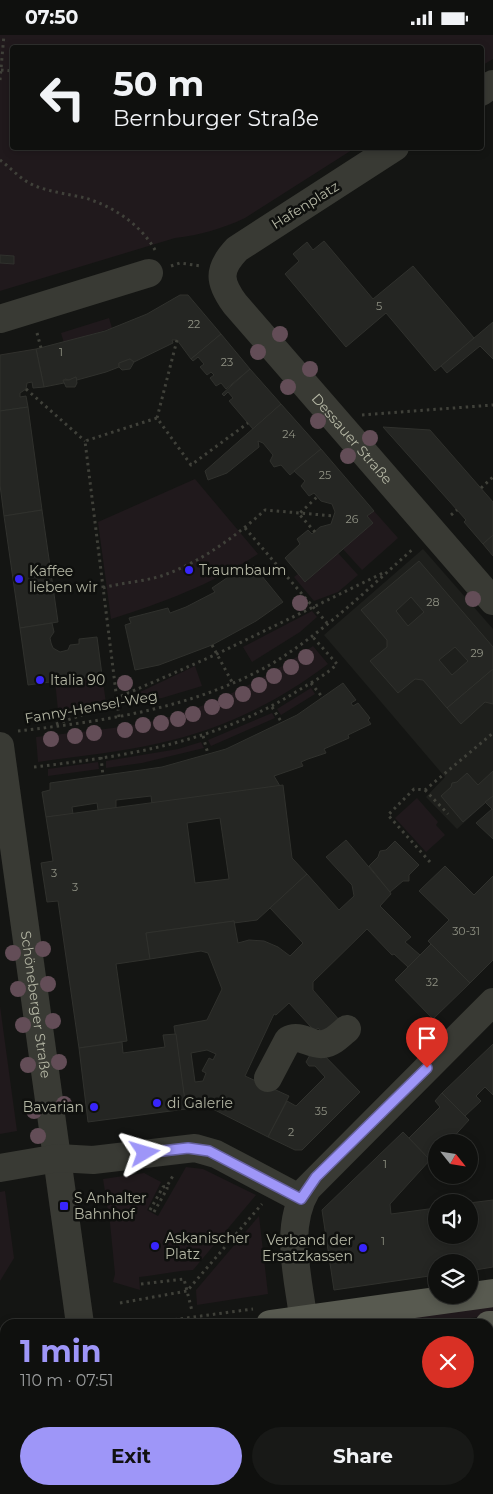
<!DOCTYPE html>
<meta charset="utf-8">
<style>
body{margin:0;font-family:Montserrat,sans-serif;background:#181917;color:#f1f3f6;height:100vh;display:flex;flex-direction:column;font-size:19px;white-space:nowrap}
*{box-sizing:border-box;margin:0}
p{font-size:16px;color:#9b9d9e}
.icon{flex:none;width:28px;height:28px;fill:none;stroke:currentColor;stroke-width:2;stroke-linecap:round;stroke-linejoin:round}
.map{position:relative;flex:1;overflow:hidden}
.details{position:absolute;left:0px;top:1284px;width:494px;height:176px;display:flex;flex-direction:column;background:#0f100e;border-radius:15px 15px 0 0;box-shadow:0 2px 8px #0003,0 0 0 1px #2f302e}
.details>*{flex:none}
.hud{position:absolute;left:10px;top:10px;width:474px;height:105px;border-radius:5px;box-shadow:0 2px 8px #0003,0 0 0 1px #2f302e;background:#0f100e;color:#f1f3f6;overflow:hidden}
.needle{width:32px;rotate:120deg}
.fabs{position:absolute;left:428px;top:1099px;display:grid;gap:10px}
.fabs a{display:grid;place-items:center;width:50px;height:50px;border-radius:50%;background:#0f100e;box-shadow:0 2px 8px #0003,0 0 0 1px #2f302e;font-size:25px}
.pin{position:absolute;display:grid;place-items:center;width:42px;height:42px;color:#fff;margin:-51px -21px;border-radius:50% 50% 50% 0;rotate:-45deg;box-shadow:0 0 5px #0007}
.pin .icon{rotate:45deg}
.me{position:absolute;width:55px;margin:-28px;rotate:83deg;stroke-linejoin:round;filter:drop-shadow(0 0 4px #0008)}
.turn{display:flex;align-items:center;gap:18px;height:105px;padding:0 20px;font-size:22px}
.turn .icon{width:65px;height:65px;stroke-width:2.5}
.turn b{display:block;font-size:35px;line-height:42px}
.round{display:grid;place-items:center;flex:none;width:52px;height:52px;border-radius:26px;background:#181917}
.overview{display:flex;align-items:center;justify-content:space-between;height:85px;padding:0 20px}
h1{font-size:30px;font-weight:700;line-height:38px;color:#9e96f8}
.action{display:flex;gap:10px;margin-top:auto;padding:10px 20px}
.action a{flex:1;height:58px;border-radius:30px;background:#9e96f8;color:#111;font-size:20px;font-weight:700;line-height:58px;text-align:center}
.action a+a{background:#181917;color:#f1f3f6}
.status{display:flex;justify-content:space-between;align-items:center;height:35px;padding:0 25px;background:#0f100e;direction:ltr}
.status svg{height:14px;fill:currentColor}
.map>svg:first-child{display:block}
</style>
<div class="status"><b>07:50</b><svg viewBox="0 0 49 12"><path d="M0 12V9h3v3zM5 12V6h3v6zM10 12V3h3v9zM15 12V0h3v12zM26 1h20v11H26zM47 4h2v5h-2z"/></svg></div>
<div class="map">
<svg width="493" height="1459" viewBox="0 0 493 1459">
<rect width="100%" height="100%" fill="#141513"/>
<path fill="#1e1f1c" d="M423 514 493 594V761L457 794 426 762 445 742 324 600Z"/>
<g fill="#20191c">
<path d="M0 0H493V24L481 31V12H12V112L355 113 245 183C222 194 200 200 175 203L0 256Z"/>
<path d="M109 283 112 293 64 308 61 298Z"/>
<path d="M195 444 258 519C208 551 167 566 111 584L98 487Z"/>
<path d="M374 476 398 503 362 535 343 514 373 488 367 481Z"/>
<path d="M338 518 358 540 338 557 314 566 294 542 298 539 306 547Z"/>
<path d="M312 576 317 582 300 597 252 627 243 612Z"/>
<path d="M313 611 328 629C278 667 221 695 160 708 120 717 79 721 38 727L36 702C76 697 119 694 158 685 215 670 265 644 313 611Z"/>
<path d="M195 631 202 651 162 663 123 670V665Z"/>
<path d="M102 640 106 668 58 675 55 646Z"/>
<path d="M311 653 315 659 281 680 277 674Z"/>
<path d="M272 678 275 683 211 711 208 705Z"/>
<path d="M201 707 204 713 142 728 106 733V726L178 714Z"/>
<path d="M98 727 99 734 48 741V734Z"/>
<path d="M417 763 438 787 436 790 445 800 426 817 395 783Z"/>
<path d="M0 971 17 1096 0 1099Z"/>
<path d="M186 1132 203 1134 256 1160 193 1235C174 1236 158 1240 139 1242L140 1255 113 1247 115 1239 110 1188 103 1144 144 1138 161 1147 147 1175 158 1181Z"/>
<path d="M5 1156 14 1223 0 1246V1157Z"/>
<path d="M259 1181 268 1259 197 1270 196 1255Z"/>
<path d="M493 1268V1280L427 1289H381L382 1285Z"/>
</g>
<g fill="#252623" stroke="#30312d" fill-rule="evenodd">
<path d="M324 206 373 264 413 231 474 303 435 336 386 278 346 312 285 239 299 226 293 219 307 207 313 215Z"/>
<path d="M0 220 14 221V229L0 228Z"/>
<path d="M180 260H188L221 299 191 324 177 305H172L173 308 134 327 130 324 119 328V332L106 337 77 345 76 342 69 345 65 344 64 348 44 352 36 314 105 296 147 279Z"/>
<path d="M493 287V324L480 311 447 338 441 331Z"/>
<path d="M221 299 250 334 226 354 221 348 216 351 210 343 214 340 211 337 207 340 200 332 204 329 198 322 193 326 191 324Z"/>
<path d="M36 314 44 352 33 353 32 347 27 348 26 354 20 358V362L26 361 28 372 0 376V320Z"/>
<path d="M130 324 134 327 130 334 122 335 119 332V328Z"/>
<path d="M250 334 281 369 253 394 229 366 233 363 228 357 224 361 222 359Z"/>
<path d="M76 342 77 348 75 352H66L63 345H69Z"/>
<path d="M281 369 321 414 290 440 281 430 274 432 270 426 273 420 263 408 258 406 259 412 227 438 208 445 205 436Z"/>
<path d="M28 372 42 475 4 481 0 450V376Z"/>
<path d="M383 392 430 395 493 467V500L483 509 464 487 466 485Z"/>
<path d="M321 414 374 476 367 481 373 488 305 547 285 523 300 509 297 504 308 495 312 499 320 492 331 489 335 477 332 469 321 466 314 458 309 461 301 451 305 446 294 436Z"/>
<path d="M42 475 58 587 20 593 4 481Z"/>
<path d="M493 500V521L483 509Z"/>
<path d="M419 526 493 612V634L447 673 423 645 415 644 398 658 370 626 387 612V605L361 575ZM411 562 424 577 408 591 396 576ZM455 612 468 626 452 640 439 625Z"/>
<path d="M246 530 249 534 253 530 283 567 256 586 212 610 159 630 135 635 125 590 131 588 129 583 168 573 170 578 186 572 215 557 212 553Z"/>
<path d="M52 588 54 597 50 603 51 608 53 613 60 617 68 615 70 610 79 609V604L97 602 102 640 28 650 20 593Z"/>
<path d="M493 634V669L485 667 461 689 447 673Z"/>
<path d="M343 648 356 665 351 668 353 671 358 668 370 683 368 685 371 689 348 700 349 703 324 714 326 718 308 724 301 727 303 731 274 741 280 751 152 769 151 761 116 765V773L98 775 97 768 72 772 73 779 46 782 42 757 50 755V748L162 732 226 714 297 680Z"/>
<path d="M493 736V761L463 787 441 761 451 752 452 748 457 747 467 738 478 750Z"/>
<path d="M283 750 292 823 307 839 257 885 234 888V886L146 898 150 924 116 929 127 1006 79 1013 58 866 47 867 41 828 53 826 46 782ZM220 783 229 844 195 848 187 788Z"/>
<path d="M493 761V775L485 767Z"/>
<path d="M492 774 493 775V804L476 788Z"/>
<path d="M346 805 390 857 391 859 380 871 411 902 405 907 420 920 408 932 394 919 392 920 367 894 313 947V955L340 986 325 1001 318 993 315 995 311 992 289 968 276 980 274 979 245 1041 289 1061 268 1102 207 1071 186 1074 174 991 207 985 222 954 208 918 201 916 150 924 146 898 234 886 238 908 249 905 264 906 278 912 290 921 303 908 270 873 307 839 339 875 354 861 352 850 326 822ZM207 1015 216 1019 213 1025 209 1023 202 1036 206 1038 203 1046 195 1047 191 1018Z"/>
<path d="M395 806 419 830 409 840V846H403L390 857 369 831 378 822 380 816 386 815Z"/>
<path d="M445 831 474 860 493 841V925L470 948 428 906 449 885 419 856Z"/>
<path d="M431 909 470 948 433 984 395 945Z"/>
<path d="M176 999 186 1074 88 1087 79 1013 122 1007 123 1018 165 1012 163 1000Z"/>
<path d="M493 1009V1060L485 1052 476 1061 481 1066 465 1081 442 1058Z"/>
<path d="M315 1011 360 1057 302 1115H295L268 1102 287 1066 296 1071 325 1042 315 1031H309L306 1027Z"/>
<path d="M442 1058 469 1085 448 1108H436V1119L430 1125 409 1103 440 1072 435 1066Z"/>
<path d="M403 1097 430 1125 390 1169 391 1179 436 1173V1200H469V1168L493 1165V1232L469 1236V1228H436V1240L334 1255 322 1175Z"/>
<path d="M489 1320H491L493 1331V1459H299V1455H489Z"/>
<path d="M0 1397H5V1450L0 1451Z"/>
<path d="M5 1450V1455H31V1459H0V1451Z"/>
<path d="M139 1455H186L187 1459H140Z"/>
<rect x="272" y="1455" width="27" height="4"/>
</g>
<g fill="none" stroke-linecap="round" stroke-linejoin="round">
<g stroke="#40413a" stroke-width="3" stroke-dasharray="2.5 4" stroke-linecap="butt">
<path d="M1 35 12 36"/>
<path d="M0 45 4 0"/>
<path d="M0 125C11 133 20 144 33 150 49 157 69 159 85 163 113 171 141 190 155 215"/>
<path d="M171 231 180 228 201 231"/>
<path d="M37 298 41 313"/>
<path d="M26 354 85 406"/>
<path d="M362 380 493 370"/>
<path d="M157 383 177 305"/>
<path d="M481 453 493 442"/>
<path d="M451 480 457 475"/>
<path d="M245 493 327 588"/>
<path d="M315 497 299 479 318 461"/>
<path d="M103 553C123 547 144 547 164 540 201 527 236 501 265 475L334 481"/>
<path d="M212 610 232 647"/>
<path d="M311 648 323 663"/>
<path d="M272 672 282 688"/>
<path d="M119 682 85 406 157 383 191 430 248 388"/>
<path d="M56 689 108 671 117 663 217 619 383 538"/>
<path d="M18 696C105 686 196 673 273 628 324 597 369 553 414 513"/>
<path d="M203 701 208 719"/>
<path d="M101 722 103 741"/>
<path d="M34 732C129 721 217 707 299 655 312 647 326 640 337 629L311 600"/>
<path d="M425 755 448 779"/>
<path d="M430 827 388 780 414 754 425 755 493 698"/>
<path d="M150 1175 163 1152 167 1151 174 1139"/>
<path d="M154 1177 167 1154V1151"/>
<path d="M141 1249 184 1244 192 1276"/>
<path d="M120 1268 187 1256 262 1169"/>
<path d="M142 1289 253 1274"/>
</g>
<g stroke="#393a34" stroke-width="28">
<path d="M481 57 493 49"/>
<path id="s1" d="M395 112 237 214C217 235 219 247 235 269L493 566"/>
<path d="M0 284 149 238"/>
<path id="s2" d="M0 711 80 1289"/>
<path d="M268 1043 288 1005C300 998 311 1011 323 1009 333 1008 340 1000 347 994"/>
<path d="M0 1133 58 1123 93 1125 195 1113 216 1119 301 1164"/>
<path d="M304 1289C299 1244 283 1194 307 1154L493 967"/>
<path d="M65 1459V1455"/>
</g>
<g stroke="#585a50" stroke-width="28">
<path d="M270 1289 493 1258"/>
<path d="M489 1290H493"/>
<path d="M0 1328 5 1327"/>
<path d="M0 1359H5"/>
</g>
</g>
<g fill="#634d57">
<circle cx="280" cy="299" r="8"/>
<circle cx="258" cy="317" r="8"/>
<circle cx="310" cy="334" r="8"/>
<circle cx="288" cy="352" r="8"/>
<circle cx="318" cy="386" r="8"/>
<circle cx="370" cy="403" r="8"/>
<circle cx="348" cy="421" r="8"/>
<circle cx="473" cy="564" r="8"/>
<circle cx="300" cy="568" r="8"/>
<circle cx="306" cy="622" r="8"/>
<circle cx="291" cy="632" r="8"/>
<circle cx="274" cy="641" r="8"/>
<circle cx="125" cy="648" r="8"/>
<circle cx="259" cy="650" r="8"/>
<circle cx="243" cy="659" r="8"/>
<circle cx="226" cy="666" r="8"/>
<circle cx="212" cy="672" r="8"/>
<circle cx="193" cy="679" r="8"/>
<circle cx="178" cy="684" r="8"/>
<circle cx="161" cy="688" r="8"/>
<circle cx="143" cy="690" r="8"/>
<circle cx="125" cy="695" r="8"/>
<circle cx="94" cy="698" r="8"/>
<circle cx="75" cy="701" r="8"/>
<circle cx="51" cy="704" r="8"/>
<circle cx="43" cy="914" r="8"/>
<circle cx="13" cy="918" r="8"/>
<circle cx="48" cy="949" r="8"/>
<circle cx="18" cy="954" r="8"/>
<circle cx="53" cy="986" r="8"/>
<circle cx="23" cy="990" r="8"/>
<circle cx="59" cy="1027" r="8"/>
<circle cx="28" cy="1030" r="8"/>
<circle cx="64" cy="1069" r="8"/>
<circle cx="34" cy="1076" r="8"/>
<circle cx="38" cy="1101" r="8"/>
</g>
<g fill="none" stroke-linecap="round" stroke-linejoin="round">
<g stroke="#6762a1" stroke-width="12">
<path id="route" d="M145 1118 188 1113 209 1116 301 1164 316 1142 427 1033"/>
</g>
<use href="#route" stroke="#9e96f8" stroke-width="9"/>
</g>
<g fill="#3825fb" stroke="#0f100e" stroke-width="2">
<circle cx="189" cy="535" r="5"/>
<circle cx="19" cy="544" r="5"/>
<circle cx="40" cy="645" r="5"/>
<circle cx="157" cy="1068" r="5"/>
<circle cx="94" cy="1072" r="5"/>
<rect x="59" y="1166" width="10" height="10" rx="2.5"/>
<circle cx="155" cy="1211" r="5"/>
<circle cx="363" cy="1213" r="5"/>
</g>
<g text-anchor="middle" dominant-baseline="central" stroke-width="5" stroke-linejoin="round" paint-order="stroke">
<g font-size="11" fill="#909284">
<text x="379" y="271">5</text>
<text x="194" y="289">22</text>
<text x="61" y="317">1</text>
<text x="227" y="327">23</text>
<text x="289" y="399">24</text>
<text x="325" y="440">25</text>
<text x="352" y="484">26</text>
<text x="433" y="567">28</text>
<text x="477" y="618">29</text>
<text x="54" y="838">3</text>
<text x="75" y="852">3</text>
<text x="466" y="896">30-31</text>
<text x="432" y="947">32</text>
<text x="321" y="1076">35</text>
<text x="291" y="1097">2</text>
<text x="385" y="1129">1</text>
<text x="383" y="1206">1</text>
</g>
<g font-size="14" fill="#b4b6a4" stroke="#0f100e">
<text transform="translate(305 170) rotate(-32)">Hafenplatz</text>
<text stroke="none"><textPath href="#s1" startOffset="429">Dessauer Straße</textPath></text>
<text transform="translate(91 672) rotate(-10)">Fanny-Hensel-Weg</text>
<text stroke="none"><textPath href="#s2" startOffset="261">Schöneberger Straße</textPath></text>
</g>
<g font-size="14" fill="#b4b6a4" stroke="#0f100e" text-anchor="start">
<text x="199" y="535">Traumbaum</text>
<text x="29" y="536">Kaffee<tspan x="29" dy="16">lieben wir</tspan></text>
<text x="50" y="645">Italia 90</text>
<text x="167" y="1068">di Galerie</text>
<text x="84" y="1072" text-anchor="end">Bavarian</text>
<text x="74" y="1163">S Anhalter<tspan x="74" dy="16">Bahnhof</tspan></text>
<text x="165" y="1203">Askanischer<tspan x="165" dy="16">Platz</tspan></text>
<text x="353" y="1205" text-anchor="end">Verband der<tspan x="353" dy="16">Ersatzkassen</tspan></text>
</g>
</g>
</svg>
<div class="fabs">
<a><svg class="needle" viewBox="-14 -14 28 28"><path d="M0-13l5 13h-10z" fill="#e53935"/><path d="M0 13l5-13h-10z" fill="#9b9d9e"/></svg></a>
<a><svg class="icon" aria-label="sound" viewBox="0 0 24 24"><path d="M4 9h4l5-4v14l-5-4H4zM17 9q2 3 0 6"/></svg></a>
<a><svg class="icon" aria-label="layers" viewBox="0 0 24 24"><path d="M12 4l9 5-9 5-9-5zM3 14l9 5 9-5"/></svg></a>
</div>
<div class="pin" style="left:427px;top:1033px;background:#d93025"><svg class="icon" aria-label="arrive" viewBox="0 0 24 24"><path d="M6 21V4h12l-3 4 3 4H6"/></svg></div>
<svg class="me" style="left:145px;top:1118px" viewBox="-20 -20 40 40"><path d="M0-17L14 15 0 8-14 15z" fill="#9e96f8" stroke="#fff" stroke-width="4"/></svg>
<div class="hud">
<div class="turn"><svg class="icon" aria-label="left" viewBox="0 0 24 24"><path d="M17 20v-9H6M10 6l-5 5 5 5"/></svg><div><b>50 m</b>Bernburger Straße</div></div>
</div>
<section class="details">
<div class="overview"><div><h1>1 min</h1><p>110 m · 07:51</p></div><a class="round" style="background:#d93025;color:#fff"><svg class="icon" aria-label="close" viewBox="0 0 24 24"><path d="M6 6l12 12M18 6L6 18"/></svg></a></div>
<div class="action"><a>Exit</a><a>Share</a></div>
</section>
</div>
